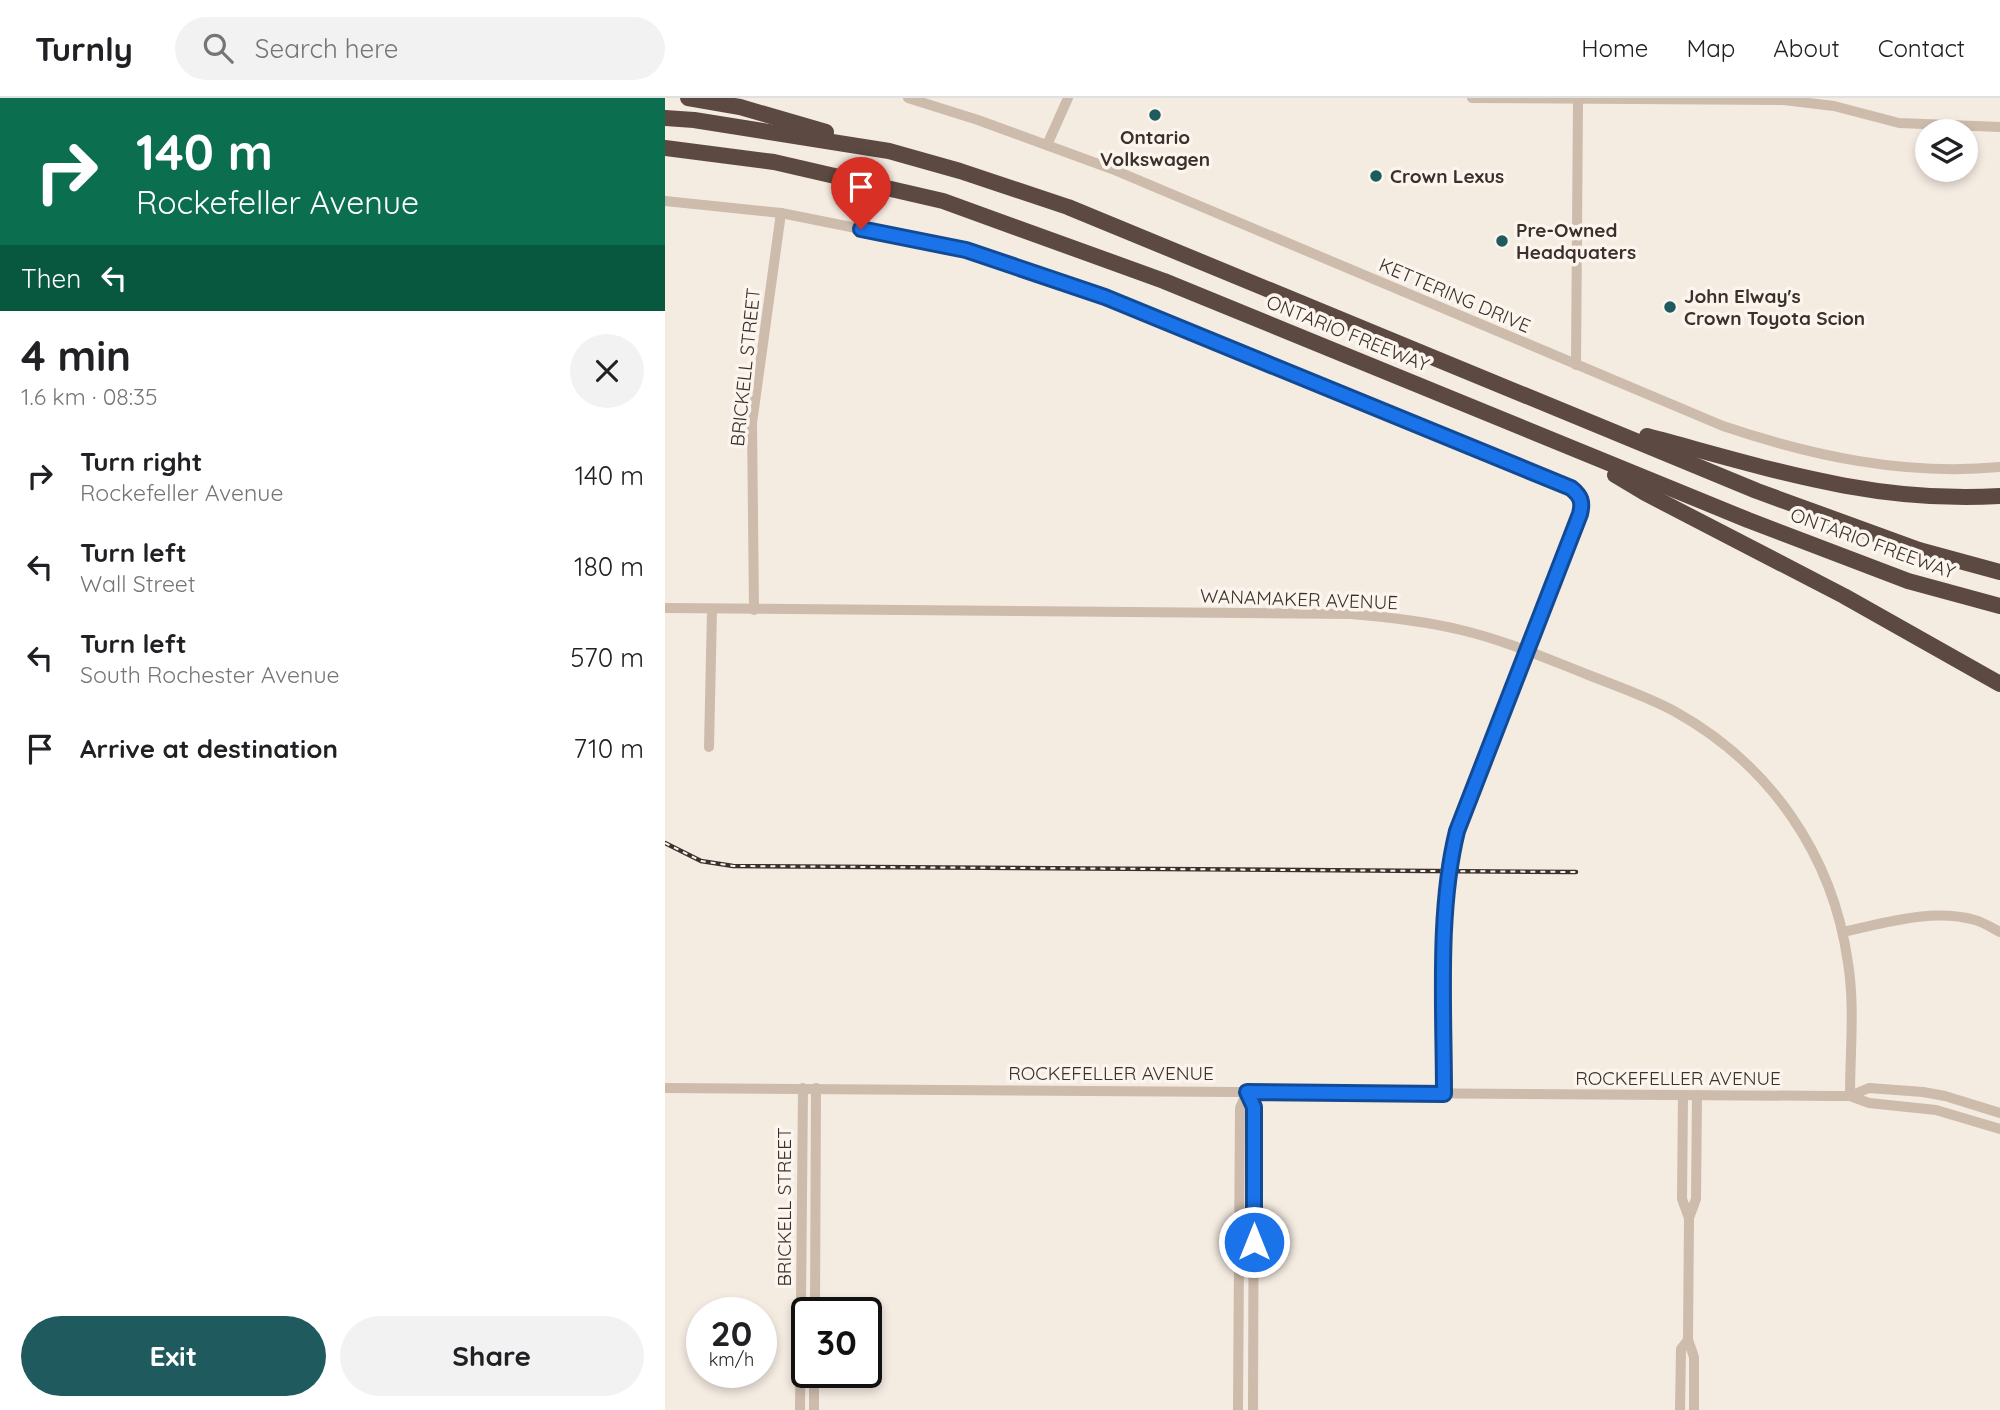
<!DOCTYPE html>
<meta charset="utf-8">
<style>
body{margin:0;font-family:Quicksand,sans-serif;background:#f2f2f2;color:#202124;height:100vh;display:flex;flex-direction:column;font-size:26px;white-space:nowrap}
*{box-sizing:border-box;margin:0}
p{font-size:23px;color:#757577}
.icon{flex:none;width:38px;height:38px;fill:none;stroke:currentColor;stroke-width:2;stroke-linecap:round;stroke-linejoin:round}
.map{position:relative;flex:1;overflow:hidden}
.details{display:flex;flex-direction:column;background:#fff;width:665px}
.details>*{flex:none}
.hud{background:#0b6e4f;color:#fff;overflow:hidden}
.fabs{position:absolute;left:1250px;top:21px;display:grid;gap:14px}
.fabs a{display:grid;place-items:center;width:63px;height:63px;border-radius:50%;background:#fff;box-shadow:0 4px 10px #0003;font-size:35px}
.speed{position:absolute;left:21px;top:1199px;display:flex;gap:14px;font-size:35px;font-weight:700;text-align:center}
.speed>*{display:grid;place-content:center;width:91px;height:91px;border-radius:50%;background:#fff;box-shadow:0 4px 10px #0003;line-height:1}
.speed small{font-size:18px;font-weight:400}
.speed .limit{border:4px solid #111;border-radius:10px;background:#fff;color:#111}
.pin{position:absolute;display:grid;place-items:center;width:60px;height:60px;color:#fff;margin:-72px -30px;border-radius:50% 50% 50% 0;rotate:-45deg;box-shadow:0 0 7px #0007}
.pin .icon{rotate:45deg}
.me{position:absolute;width:77px;margin:-38px;rotate:0deg;stroke-linejoin:round;filter:drop-shadow(0 0 5px #0008)}
.turn{display:flex;align-items:center;gap:24px;height:147px;padding:0 21px;font-size:32px}
.turn .icon{width:91px;height:91px;stroke-width:2.5}
.turn b{display:block;font-size:49px;line-height:60px}
.then{display:flex;align-items:center;height:66px;padding:0 21px;background:#0003;gap:14px;font-size:26px}
.round{display:grid;place-items:center;flex:none;width:74px;height:74px;border-radius:37px;background:#f2f2f2}
.overview{display:flex;align-items:center;justify-content:space-between;height:119px;padding:0 21px}
h1{font-size:42px;font-weight:800;line-height:52px}
.cta{display:flex;gap:14px;margin-top:auto;padding:14px 21px}
.cta a{flex:1;height:80px;border-radius:42px;background:#1f5a5e;color:#fff;font-size:28px;font-weight:800;line-height:80px;text-align:center}
.cta a+a{background:#f2f2f2;color:#202124}
ul{padding:0;list-style:none}
li{display:flex;align-items:center;gap:21px;height:91px;padding:0 21px}
li div{flex:1}
li b{display:block;font-size:26px}
li em{font-style:normal}
header{display:flex;align-items:center;gap:42px;box-sizing:border-box;height:98px;padding:0 35px;background:#fff;border-bottom:2px solid #e0e0e0}
header strong{font-size:33px}
nav{display:flex;gap:38px;margin-inline-start:auto;font-size:24px}
.search{width:490px;height:63px;background:#f2f2f2;display:flex;align-items:center;gap:18px;box-sizing:border-box;padding:0 24px;border-radius:38px;color:#757577;font-size:26px}
main{display:flex;flex:1;min-height:0}
.map>svg:first-child{display:block}
</style>
<header>
<strong>Turnly</strong>
<div class="search"><svg class="icon" aria-label="search" viewBox="0 0 24 24"><circle cx="10" cy="10" r="6"/><path d="M15 15l6 6"/></svg>Search here</div>
<nav><a>Home</a><a>Map</a><a>About</a><a>Contact</a></nav>
</header>
<main>
<section class="details">
<div class="hud">
<div class="turn"><svg class="icon" aria-label="right" viewBox="0 0 24 24"><path d="M7 20v-9h11M14 6l5 5-5 5"/></svg><div><b>140 m</b>Rockefeller Avenue</div></div>
<div class="then">Then<svg class="icon" aria-label="left" viewBox="0 0 24 24"><path d="M17 20v-9H6M10 6l-5 5 5 5"/></svg></div>
</div>
<div class="overview"><div><h1>4 min</h1><p>1.6 km · 08:35</p></div><a class="round"><svg class="icon" aria-label="close" viewBox="0 0 24 24"><path d="M6 6l12 12M18 6L6 18"/></svg></a></div>
<ul>
<li><svg class="icon" aria-label="right" viewBox="0 0 24 24"><path d="M7 20v-9h11M14 6l5 5-5 5"/></svg><div><b>Turn right</b><p>Rockefeller Avenue</p></div><em>140 m</em></li>
<li><svg class="icon" aria-label="left" viewBox="0 0 24 24"><path d="M17 20v-9H6M10 6l-5 5 5 5"/></svg><div><b>Turn left</b><p>Wall Street</p></div><em>180 m</em></li>
<li><svg class="icon" aria-label="left" viewBox="0 0 24 24"><path d="M17 20v-9H6M10 6l-5 5 5 5"/></svg><div><b>Turn left</b><p>South Rochester Avenue</p></div><em>570 m</em></li>
<li><svg class="icon" aria-label="arrive" viewBox="0 0 24 24"><path d="M6 21V4h12l-3 4 3 4H6"/></svg><div><b>Arrive at destination</b></div><em>710 m</em></li>
</ul>
<div class="cta"><a>Exit</a><a>Share</a></div>
</section>
<div class="map">
<svg width="1335" height="1312" viewBox="0 0 1335 1312">
<rect width="100%" height="100%" fill="#f4ebe1"/>
<g fill="none" stroke-linecap="round" stroke-linejoin="round">
<g stroke="#cdbbac" stroke-width="10">
<path d="M243 0 313 22 447 71 1058 328C1147 358 1240 378 1335 369"/>
<path d="M807 0 1119 2 1169 8 1234 25 1335 29"/>
<path d="M382 47 403 0"/>
<path d="M0 103 116 115 301 152 440 199 906 390C916 398 919 404 915 416L792 733C771 817 779 910 779 996"/>
<path d="M911 267 913 1"/>
<path d="M0 510 686 516C723 519 759 523 796 532 839 542 880 560 921 576 951 588 981 598 1009 613 1105 666 1168 757 1183 865 1190 908 1185 954 1185 998"/>
<path d="M89 512 87 325 116 115"/>
<path d="M44 649 47 512"/>
<path d="M1178 834C1220 825 1267 810 1310 822 1318 824 1327 830 1335 834"/>
<path d="M0 990 1168 998H1185L1204 990 1258 994 1280 998 1335 1015"/>
<path d="M582 994 589 1009 588 1312"/>
<path d="M1018 997 1017 1101 1024 1120"/>
<path d="M1185 998 1204 1005 1271 1012 1335 1031"/>
<path d="M150 1214 151 990"/>
<path d="M135 1312 138 990"/>
<path d="M149 1312V1274"/>
<path d="M573 1312 575 1010 582 994"/>
<path d="M1015 1312 1016 1251 1023 1242"/>
<path d="M1029 1312V1259L1023 1242 1024 1120 1031 1101 1032 997"/>
</g>
<g stroke="#5c4a42" stroke-width="16">
<path d="M23 0 75 9 161 34"/>
<path d="M0 20 29 22 224 53 295 73 403 109 1092 393 1254 452 1335 474"/>
<path d="M0 50 109 64 278 103 499 183 1083 422 1243 483 1335 508"/>
<path d="M982 338C1102 370 1209 406 1335 398"/>
<path d="M950 377 980 395 1179 498 1335 586"/>
</g>
<g stroke="#3b302b" stroke-width="4.5">
<path id="rail" d="M0 745 36 763 68 768 911 774"/>
</g>
<use href="#rail" stroke="#fbf5ee" stroke-width="2" stroke-dasharray="5" stroke-linecap="butt"/>
</g>
<g fill="none" stroke-linecap="round" stroke-linejoin="round">
<g stroke="#114b97" stroke-width="18">
<path id="route" d="M196 131 301 152 440 199 906 390C916 398 918 404 915 416L792 733C772 814 779 912 779 996L582 994 589 1009V1144"/>
</g>
<use href="#route" stroke="#1a73e8" stroke-width="12"/>
</g>
<g fill="#1f5a5e" stroke="#fbf5ee" stroke-width="2.5">
<circle cx="490" cy="17" r="7"/>
<circle cx="711" cy="78" r="7"/>
<circle cx="837" cy="143" r="7"/>
<circle cx="1005" cy="209" r="7"/>
</g>
<g text-anchor="middle" dominant-baseline="central" stroke-width="7" stroke-linejoin="round" paint-order="stroke">
<g font-size="19" font-weight="bold" fill="#3b302b" stroke="#fbf5ee" text-anchor="start">
<text x="490" y="39" text-anchor="middle">Ontario<tspan x="490" dy="22">Volkswagen</tspan></text>
<text x="725" y="78">Crown Lexus</text>
<text x="851" y="132">Pre-Owned<tspan x="851" dy="22">Headquaters</tspan></text>
<text x="1019" y="198">John Elway's<tspan x="1019" dy="22">Crown Toyota Scion</tspan></text>
</g>
<g font-size="19" fill="#3b302b" stroke="#fbf5ee">
<text transform="translate(790 197) rotate(23)">KETTERING DRIVE</text>
<text transform="translate(683 235) rotate(22)">ONTARIO FREEWAY</text>
<text transform="translate(80 269) rotate(-84)">BRICKELL STREET</text>
<text transform="translate(1208 445) rotate(20)">ONTARIO FREEWAY</text>
<text transform="translate(634 501) rotate(2)">WANAMAKER AVENUE</text>
<text x="446" y="975">ROCKEFELLER AVENUE</text>
<text x="1013" y="980">ROCKEFELLER AVENUE</text>
<text transform="translate(119 1109) rotate(-90)">BRICKELL STREET</text>
</g>
</g>
</svg>
<div class="fabs">
<a><svg class="icon" aria-label="layers" viewBox="0 0 24 24"><path d="M12 4l9 5-9 5-9-5zM3 14l9 5 9-5"/></svg></a>
</div>
<div class="speed"><div>20<small>km/h</small></div><div class="limit">30</div></div>
<div class="pin" style="left:196px;top:131px;background:#d93025"><svg class="icon" aria-label="arrive" viewBox="0 0 24 24"><path d="M6 21V4h12l-3 4 3 4H6"/></svg></div>
<svg class="me" style="left:589px;top:1144px" viewBox="-20 -20 40 40"><circle r="17" fill="#1a73e8" stroke="#fff" stroke-width="3"/><path d="M0-11L8 9 0 5-8 9z" fill="#fff"/></svg>
</div>
</main>
